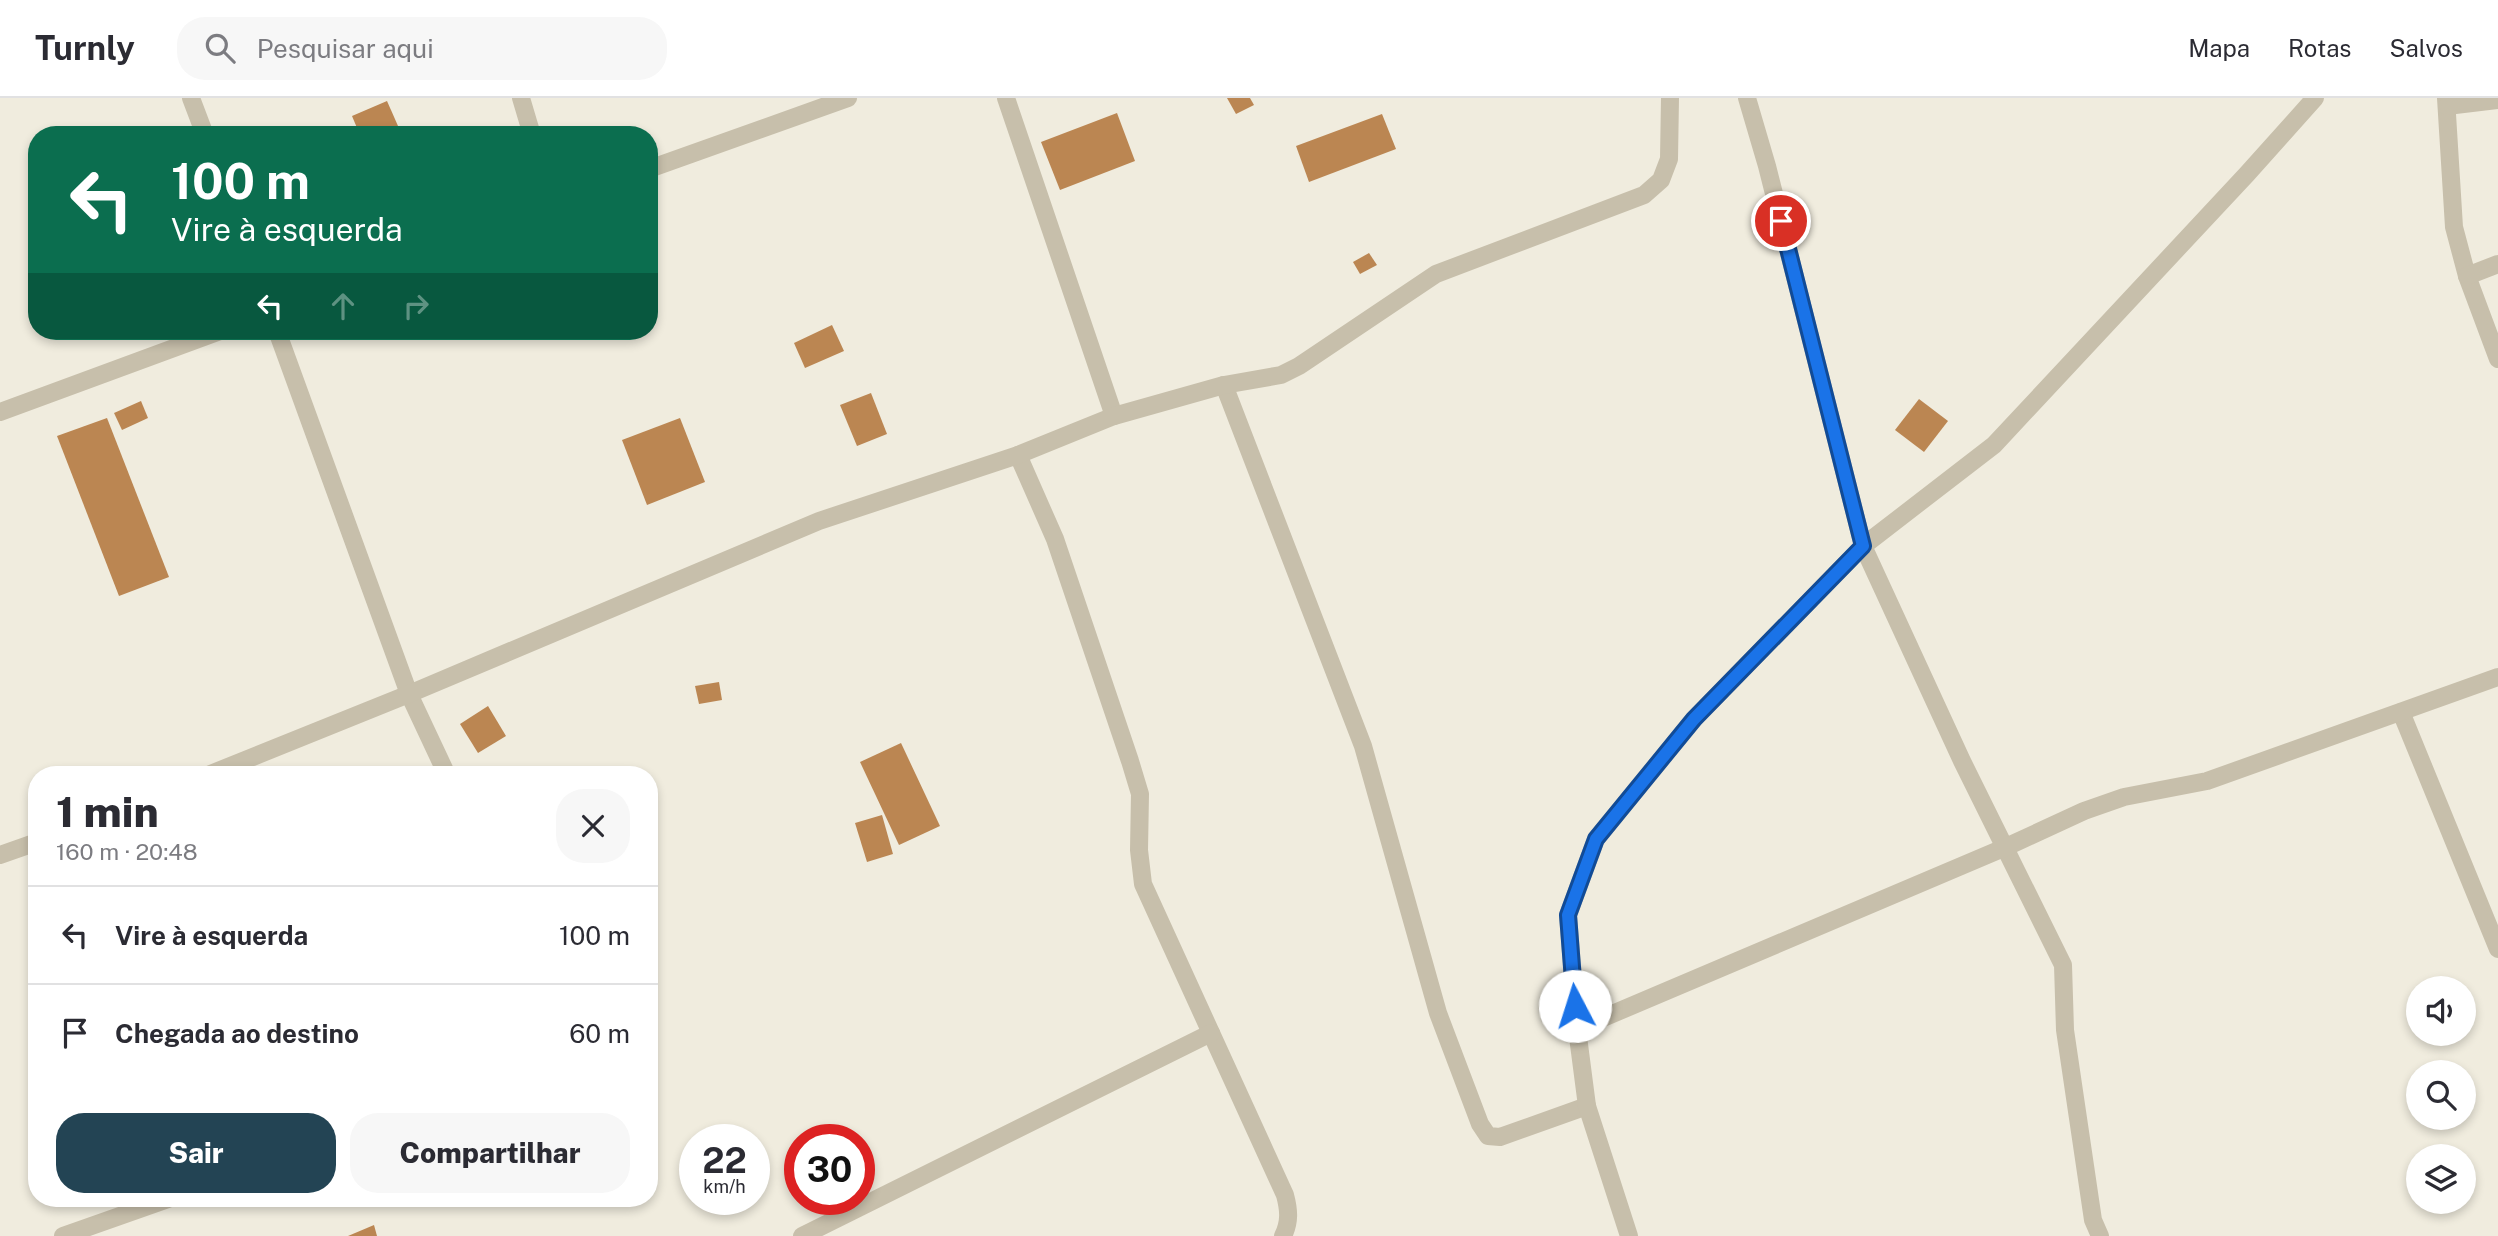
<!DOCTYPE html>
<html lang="pt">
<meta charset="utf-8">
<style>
body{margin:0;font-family:"Public Sans",sans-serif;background:#f7f7f7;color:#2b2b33;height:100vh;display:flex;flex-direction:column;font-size:26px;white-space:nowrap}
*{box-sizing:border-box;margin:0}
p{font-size:23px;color:#7c7c81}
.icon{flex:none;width:38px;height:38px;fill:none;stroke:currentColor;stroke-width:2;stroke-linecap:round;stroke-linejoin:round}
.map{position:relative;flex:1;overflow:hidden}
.side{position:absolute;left:28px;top:668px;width:630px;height:441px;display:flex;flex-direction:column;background:#fff;border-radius:28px;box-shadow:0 4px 10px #0003}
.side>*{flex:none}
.banner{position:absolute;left:28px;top:28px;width:630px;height:214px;border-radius:28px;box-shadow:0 4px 10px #0003;background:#0b6e4f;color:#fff;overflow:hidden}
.buttons{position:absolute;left:2406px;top:878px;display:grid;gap:14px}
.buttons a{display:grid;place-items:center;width:70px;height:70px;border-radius:50%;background:#fff;box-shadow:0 4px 10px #0003;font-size:35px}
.speed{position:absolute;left:679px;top:1026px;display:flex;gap:14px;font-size:35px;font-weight:700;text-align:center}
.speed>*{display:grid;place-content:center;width:91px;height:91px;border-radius:50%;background:#fff;box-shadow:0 4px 10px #0003;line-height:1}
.speed small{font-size:18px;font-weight:400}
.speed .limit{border:10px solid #d22;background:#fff;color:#111}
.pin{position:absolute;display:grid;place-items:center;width:60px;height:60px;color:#fff;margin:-30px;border:4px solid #fff;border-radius:50%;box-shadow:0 2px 7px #0007}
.me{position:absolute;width:77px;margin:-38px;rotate:355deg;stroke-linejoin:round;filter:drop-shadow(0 0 5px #0008)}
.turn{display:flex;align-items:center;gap:24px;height:147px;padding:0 28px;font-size:32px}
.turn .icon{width:91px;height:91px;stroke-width:2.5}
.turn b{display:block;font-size:49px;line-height:60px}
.lanes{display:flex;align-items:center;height:66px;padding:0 28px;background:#0003;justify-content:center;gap:35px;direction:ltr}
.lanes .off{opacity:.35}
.round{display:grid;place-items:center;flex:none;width:74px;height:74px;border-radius:28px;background:#f7f7f7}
.overview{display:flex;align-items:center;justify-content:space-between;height:119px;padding:0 28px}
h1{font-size:42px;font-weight:800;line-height:52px}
.action{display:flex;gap:14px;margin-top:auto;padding:14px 28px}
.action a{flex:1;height:80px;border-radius:28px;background:#234454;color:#fff;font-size:28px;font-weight:800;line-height:80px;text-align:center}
.action a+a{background:#f7f7f7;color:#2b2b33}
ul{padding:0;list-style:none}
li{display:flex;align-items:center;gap:21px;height:98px;padding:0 28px;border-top:2px solid #e1e1e2}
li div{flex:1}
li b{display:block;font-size:26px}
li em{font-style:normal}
header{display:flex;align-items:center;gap:42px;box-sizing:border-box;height:98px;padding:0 35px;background:#fff;border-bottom:2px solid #e1e1e2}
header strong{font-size:33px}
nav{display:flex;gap:38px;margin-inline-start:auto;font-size:24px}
.search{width:490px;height:63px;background:#f7f7f7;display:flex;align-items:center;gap:18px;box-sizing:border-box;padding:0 24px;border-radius:28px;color:#7c7c81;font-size:26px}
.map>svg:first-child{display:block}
</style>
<header>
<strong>Turnly</strong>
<div class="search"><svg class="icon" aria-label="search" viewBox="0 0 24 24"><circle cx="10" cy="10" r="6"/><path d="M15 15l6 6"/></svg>Pesquisar aqui</div>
<nav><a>Mapa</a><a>Rotas</a><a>Salvos</a></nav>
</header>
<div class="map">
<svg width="2498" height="1138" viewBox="0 0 2498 1138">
<rect width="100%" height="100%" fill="#f0ecde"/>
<g fill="#bb8652">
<path d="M1227 0H1250L1254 7 1236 16Z"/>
<path d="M387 3 402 37H360L352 18Z"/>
<path d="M1117 15 1135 63 1060 92 1041 44Z"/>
<path d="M1382 16 1396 51 1309 84 1296 48Z"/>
<path d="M1369 155 1377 167 1360 176 1353 164Z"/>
<path d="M832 227 844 253 805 270 794 245Z"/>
<path d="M871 295 887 336 857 348 840 307Z"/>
<path d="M1919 301 1948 323 1924 354 1895 332Z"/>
<path d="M141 303 148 320 122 332 114 315Z"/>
<path d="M107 320 169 479 119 498 57 338Z"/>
<path d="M680 320 705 384 647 407 622 342Z"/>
<path d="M719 584 722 602 699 606 695 588Z"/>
<path d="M488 608 506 638 478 655 460 626Z"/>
<path d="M901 645 940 728 899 747 860 664Z"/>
<path d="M882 717 893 756 867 764 855 725Z"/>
<path d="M374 1127 377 1138H348Z"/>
</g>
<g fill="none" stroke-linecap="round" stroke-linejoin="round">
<g stroke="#c7bfab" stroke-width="18">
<path d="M191 0 205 37"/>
<path d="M521 0 532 37"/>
<path d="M1006 0 1114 318"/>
<path d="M1747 0 1767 68 1863 448 1962 663 2063 867 2065 932 2093 1122 2100 1138"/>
<path d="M2446 0 2454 129 2467 178 2498 261"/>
<path d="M2447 8 2498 2"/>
<path d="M649 71 848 0"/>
<path d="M2467 178 2498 166"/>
<path d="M277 233 409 596 447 677"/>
<path d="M1224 287 1363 648 1438 915 1480 1026 1488 1038 1500 1039 1587 1008"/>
<path d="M0 314 220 233"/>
<path d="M1018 357 1055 441 1130 663 1140 696 1139 752 1143 786 1285 1097C1289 1112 1290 1124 1283 1138"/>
<path d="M2401 614 2498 851"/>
<path d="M208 677 409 596 819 423 1018 357 1114 318 1224 287 1281 277 1299 268 1436 176 1644 97 1661 82 1669 61 1670 0"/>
<path d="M0 757 37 744"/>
<path d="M1577 931 2006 749 2084 713 2124 699 2207 683 2498 579"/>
<path d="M63 1138 168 1101"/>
<path d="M802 1138 1211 935"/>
<path d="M1629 1138 1587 1008 1577 931 1568 817 1596 741 1694 621 1863 448 1994 347 2247 76 2315 0"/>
</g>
</g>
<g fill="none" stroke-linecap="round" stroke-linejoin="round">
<g stroke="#114b97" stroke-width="18">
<path id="route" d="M1575 908 1568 817 1596 741 1694 621 1863 448 1781 123"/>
</g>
<use href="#route" stroke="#1a73e8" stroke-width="12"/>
</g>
</svg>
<div class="buttons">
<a><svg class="icon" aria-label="sound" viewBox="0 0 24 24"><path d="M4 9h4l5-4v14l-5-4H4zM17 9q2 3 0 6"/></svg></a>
<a><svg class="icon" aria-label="search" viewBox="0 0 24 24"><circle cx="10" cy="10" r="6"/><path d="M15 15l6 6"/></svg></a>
<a><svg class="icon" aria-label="layers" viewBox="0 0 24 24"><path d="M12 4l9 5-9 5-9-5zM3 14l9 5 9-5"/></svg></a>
</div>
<div class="speed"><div>22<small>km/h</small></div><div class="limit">30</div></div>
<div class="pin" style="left:1781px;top:123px;background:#d93025"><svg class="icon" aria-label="arrive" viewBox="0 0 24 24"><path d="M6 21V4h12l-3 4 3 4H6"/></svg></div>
<svg class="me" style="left:1575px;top:908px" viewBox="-20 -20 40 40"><circle r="19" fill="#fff"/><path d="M0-13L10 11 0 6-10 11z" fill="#1a73e8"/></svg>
<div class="banner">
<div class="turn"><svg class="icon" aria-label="left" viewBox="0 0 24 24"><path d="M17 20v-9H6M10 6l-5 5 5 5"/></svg><div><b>100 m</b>Vire à esquerda</div></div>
<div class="lanes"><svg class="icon" aria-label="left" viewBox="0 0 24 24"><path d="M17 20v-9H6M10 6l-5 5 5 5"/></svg><svg class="icon off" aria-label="ahead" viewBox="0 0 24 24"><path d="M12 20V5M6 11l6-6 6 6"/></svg><svg class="icon off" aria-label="right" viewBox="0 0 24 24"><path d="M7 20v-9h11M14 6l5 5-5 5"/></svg></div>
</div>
<section class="side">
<div class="overview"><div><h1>1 min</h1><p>160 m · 20:48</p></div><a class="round"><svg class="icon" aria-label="close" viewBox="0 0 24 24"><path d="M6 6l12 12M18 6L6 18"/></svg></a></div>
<ul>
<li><svg class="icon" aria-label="left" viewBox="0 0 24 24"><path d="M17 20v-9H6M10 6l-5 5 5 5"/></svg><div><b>Vire à esquerda</b></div><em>100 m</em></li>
<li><svg class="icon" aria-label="arrive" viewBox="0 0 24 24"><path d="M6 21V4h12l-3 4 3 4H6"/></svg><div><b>Chegada ao destino</b></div><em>60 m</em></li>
</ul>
<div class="action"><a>Sair</a><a>Compartilhar</a></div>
</section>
</div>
